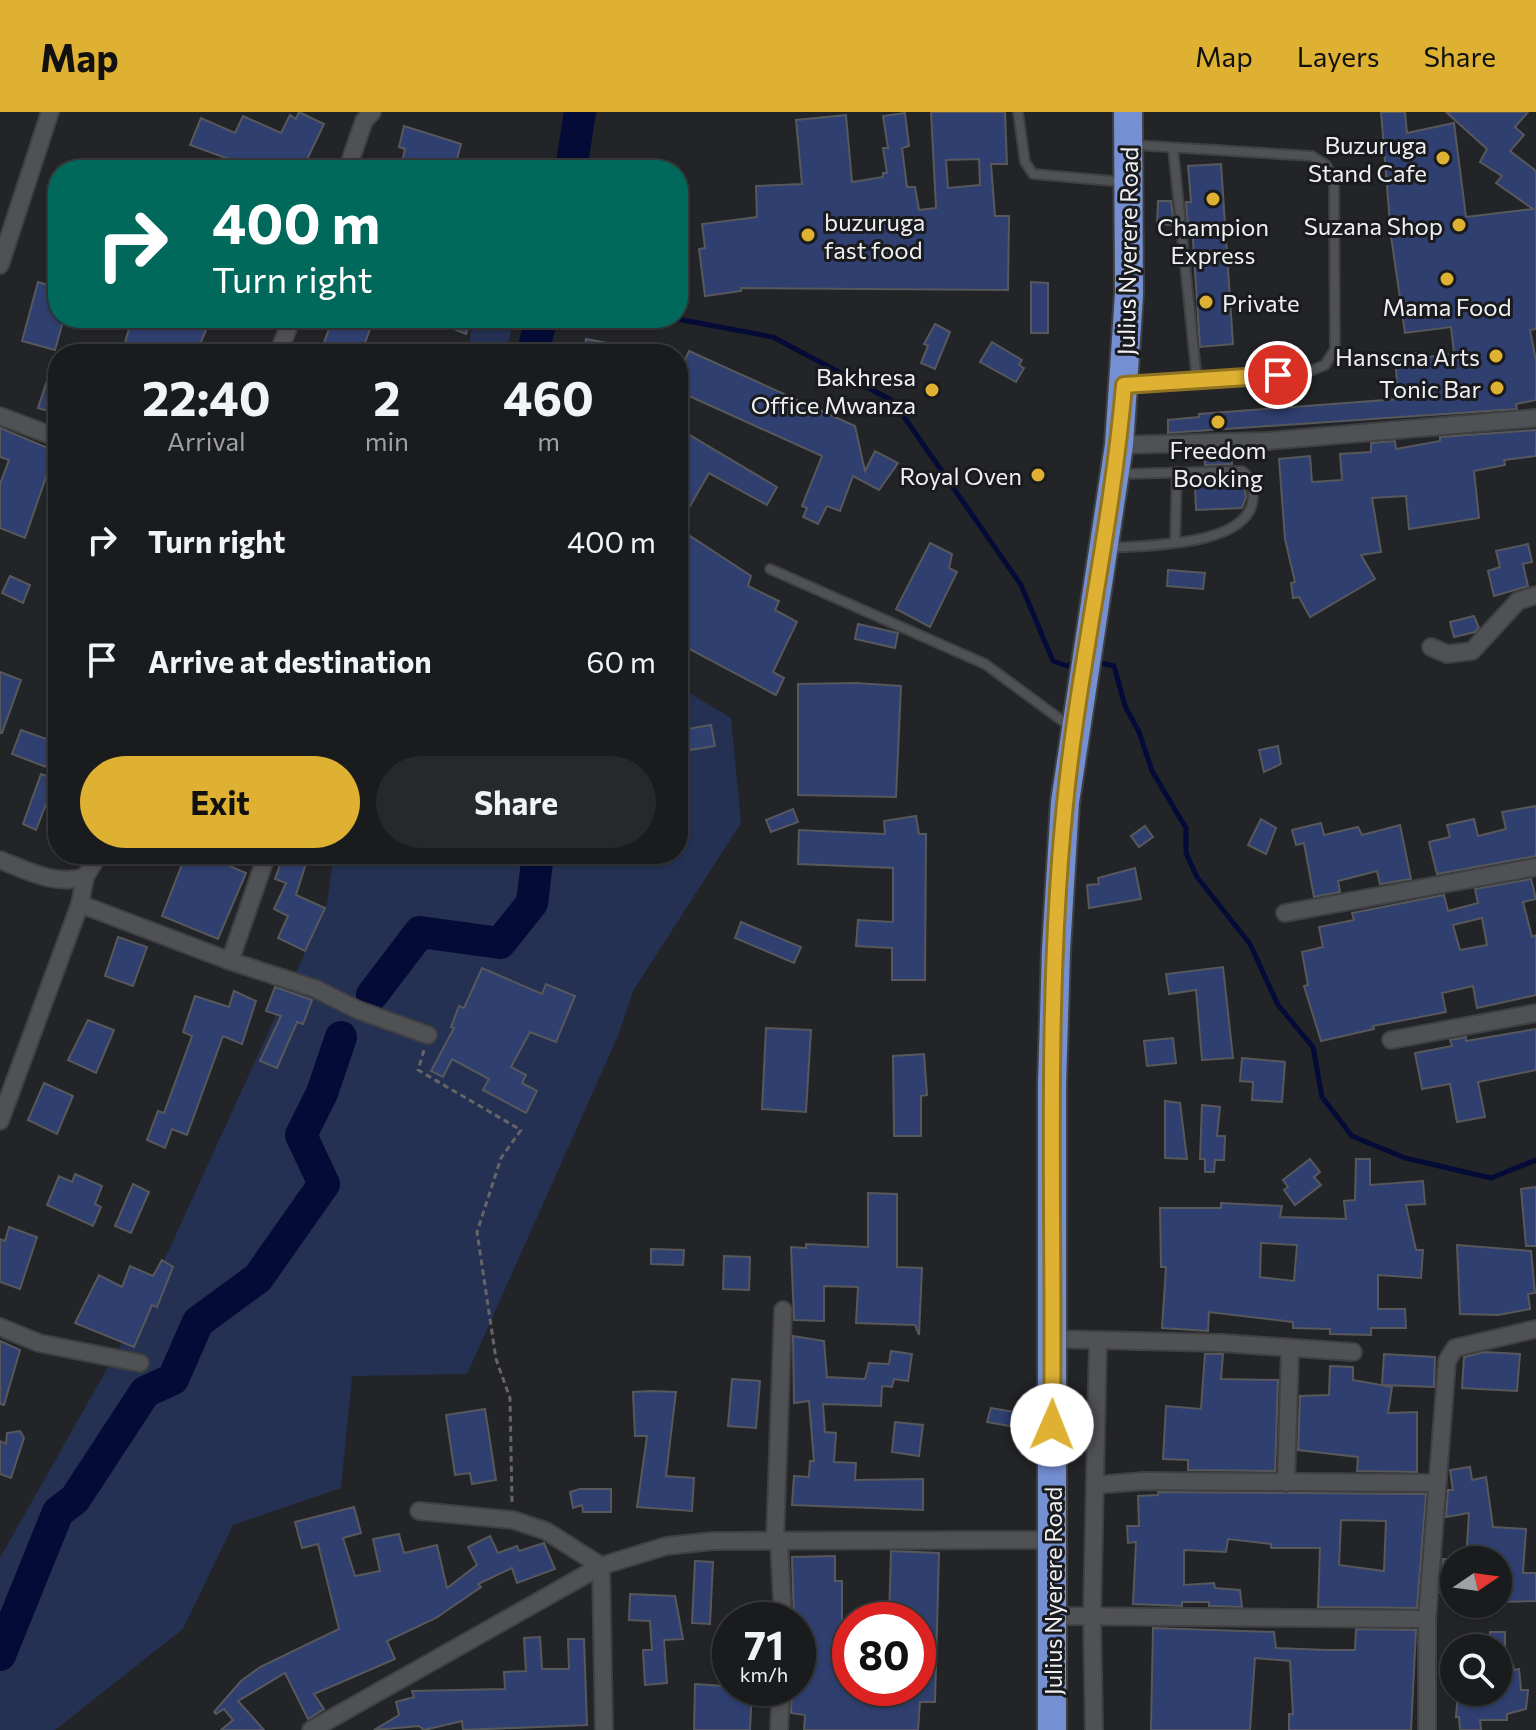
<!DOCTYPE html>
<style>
body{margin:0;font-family:Commissioner,sans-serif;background:#27282a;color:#f1f3f6;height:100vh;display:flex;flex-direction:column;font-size:30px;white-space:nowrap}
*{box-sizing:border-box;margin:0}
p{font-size:26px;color:#9fa1a4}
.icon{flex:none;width:44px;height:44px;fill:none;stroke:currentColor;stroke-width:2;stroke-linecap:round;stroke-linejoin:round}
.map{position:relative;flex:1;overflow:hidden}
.panel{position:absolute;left:48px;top:232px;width:640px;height:520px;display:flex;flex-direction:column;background:#1a1b1d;border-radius:32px;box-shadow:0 2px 6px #0004,0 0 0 2px #38393b}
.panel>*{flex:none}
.banner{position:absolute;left:48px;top:48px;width:640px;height:168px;border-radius:32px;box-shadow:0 2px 6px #0004,0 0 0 2px #38393b;background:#00695c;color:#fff;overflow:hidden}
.needle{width:52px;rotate:77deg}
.tools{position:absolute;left:1440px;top:1434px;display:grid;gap:16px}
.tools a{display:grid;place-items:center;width:72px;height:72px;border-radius:50%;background:#1a1b1d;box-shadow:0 2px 6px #0004,0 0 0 2px #38393b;font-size:40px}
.speed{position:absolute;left:712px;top:1490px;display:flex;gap:16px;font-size:40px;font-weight:700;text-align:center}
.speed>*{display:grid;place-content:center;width:104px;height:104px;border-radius:50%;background:#1a1b1d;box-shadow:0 2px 6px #0004,0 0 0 2px #38393b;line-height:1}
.speed small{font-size:20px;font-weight:400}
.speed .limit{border:12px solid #d22;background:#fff;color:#111}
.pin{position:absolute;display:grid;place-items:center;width:68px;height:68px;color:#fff;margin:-34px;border:4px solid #fff;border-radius:50%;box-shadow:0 2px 8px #0007}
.me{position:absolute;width:88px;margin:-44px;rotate:1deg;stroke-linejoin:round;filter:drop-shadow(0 0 6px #0008)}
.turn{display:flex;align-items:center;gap:28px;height:168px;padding:0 32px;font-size:36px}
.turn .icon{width:104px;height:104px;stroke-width:2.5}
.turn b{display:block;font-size:56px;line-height:68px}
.eta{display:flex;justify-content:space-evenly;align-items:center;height:136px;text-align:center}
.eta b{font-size:48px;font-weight:700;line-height:56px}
.primary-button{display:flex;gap:16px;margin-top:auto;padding:16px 32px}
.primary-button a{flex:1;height:92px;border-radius:48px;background:#deb133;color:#111;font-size:32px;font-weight:700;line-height:92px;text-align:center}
.primary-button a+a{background:#27282a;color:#f1f3f6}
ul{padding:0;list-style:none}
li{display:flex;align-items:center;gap:24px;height:120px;padding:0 32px}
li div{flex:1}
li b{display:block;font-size:30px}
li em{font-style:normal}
header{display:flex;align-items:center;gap:48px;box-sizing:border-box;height:112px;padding:0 40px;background:#deb133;color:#111}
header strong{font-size:38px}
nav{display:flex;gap:44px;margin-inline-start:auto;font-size:28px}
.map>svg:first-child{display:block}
</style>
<header>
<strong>Map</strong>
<nav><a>Map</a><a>Layers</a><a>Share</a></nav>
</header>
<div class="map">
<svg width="1536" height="1618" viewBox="0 0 1536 1618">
<rect width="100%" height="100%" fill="#232427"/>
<g fill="#253152">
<path d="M474 206H555L564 211 514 206 505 242H467Z"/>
<path d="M678 574 731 606 741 711 633 879 618 924 467 1262 352 1264 341 1376 233 1413 183 1517 55 1618H0V1446L146 1188 327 792 334 742H678Z"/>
</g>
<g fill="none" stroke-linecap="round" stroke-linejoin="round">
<g stroke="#040b36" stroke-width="5">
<path d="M672 206 773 225 893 289 1021 473 1053 549 1067 554 1075 550"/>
<path d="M1096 550 1114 554 1125 594 1139 620 1152 659 1186 716V741L1197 765 1250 832 1278 893 1313 935 1322 985 1352 1024 1405 1046 1491 1066 1536 1048"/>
</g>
<g stroke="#040b36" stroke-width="32">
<path d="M571 58 580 0"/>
<path d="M532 242 542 206"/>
<path d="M372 883 420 820 500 831 532 791 538 742"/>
<path d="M0 1543 58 1400 75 1387 145 1280 173 1267 198 1210 258 1166 324 1072 301 1023 322 981 341 925"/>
</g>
</g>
<g fill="#2f3f6f" stroke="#57585c" stroke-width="2" fill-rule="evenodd">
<path d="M299 0 324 12 302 58H259L190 33 201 6 235 21 243 4 281 21 290 3 296 7Z"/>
<path d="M931 0H1005L1007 52H991L995 104H1009L1008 178 741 176V179L705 184 699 137 705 136 702 112 757 105 756 74 802 72 796 8 846 3 852 70 883 65V61H887L883 36H888L883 4 905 1 909 34 902 36 907 75H915L919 98 936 96ZM979 47 980 73 948 76 946 48Z"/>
<path d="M1381 0H1405L1407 21 1454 11 1466 105 1533 97 1496 71 1502 64 1480 50 1487 37 1446 0H1528L1515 15 1524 23 1510 39 1536 59V217L1530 218 1536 248V288L1516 292 1517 297 1168 321V308L1199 305V302L1398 287 1395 242 1416 241V247L1454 241 1451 215 1405 221 1391 124Z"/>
<path d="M404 14 461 32 456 51 446 48 443 57 429 54 428 58H400L405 37 399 35Z"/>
<path d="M1221 52 1233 232 1200 235 1192 114H1188L1186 90H1191L1188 54Z"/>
<path d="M1158 89H1171L1174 113 1157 112Z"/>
<path d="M38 170 58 176V206H64L55 238 22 229Z"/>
<path d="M1031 170 1048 171V221H1031Z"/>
<path d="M132 206H178L206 218 196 242H149L124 234Z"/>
<path d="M333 206H374L361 242H338L322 236Z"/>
<path d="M427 206H471L466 222Z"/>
<path d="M935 212 950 220 935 257 921 251 928 234 924 232Z"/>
<path d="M586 227 629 235 628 242H584Z"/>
<path d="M992 230 1022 248 1019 253 1024 256 1016 270 980 250Z"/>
<path d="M689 239 855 314 865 359 875 339 898 351 879 378 853 364 840 399 827 394 818 412 803 405 807 396 802 394 822 344 678 279V263Z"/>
<path d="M55 244 58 245V302L38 296Z"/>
<path d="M0 316 55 339 25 426 0 416V372L9 348 0 345Z"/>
<path d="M1536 318V344L1504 348 1505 353 1474 359 1479 406 1409 417 1406 384 1372 386 1381 440 1361 443 1375 467 1310 505 1299 485 1293 486 1291 471 1295 470 1285 427 1279 347 1310 344 1312 370 1342 368 1340 342 1371 340V331L1395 329 1396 337 1440 329V325Z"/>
<path d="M683 319 777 375 767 393 709 361 678 415V327Z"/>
<path d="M1231 341 1232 352 1205 353 1204 342Z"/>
<path d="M1232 366 1233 371 1244 373 1246 385 1242 396 1196 398 1195 373 1207 372 1206 367Z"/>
<path d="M678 416 751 464 748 474 779 489 775 498 797 510 773 560 784 566 776 583 678 531Z"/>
<path d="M930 431 952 442 949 456 957 460 930 515 896 497Z"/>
<path d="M1528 432 1532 450 1523 452 1528 474 1494 484 1488 459 1500 455 1496 439Z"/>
<path d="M1168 458 1205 461 1203 477 1167 474Z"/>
<path d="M10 464 30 473 23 491 2 481Z"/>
<path d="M1474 504 1479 516 1475 520 1454 525 1450 510Z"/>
<path d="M858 512 898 521 895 536 855 527Z"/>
<path d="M0 560 21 568 2 621H0Z"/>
<path d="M856 571 901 574 896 685 798 683V572Z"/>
<path d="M711 613 715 634 690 638 687 617Z"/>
<path d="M21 618 55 630 46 655 12 642Z"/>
<path d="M1278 634 1281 652 1264 660 1259 638Z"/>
<path d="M41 662 58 668V697L46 692 36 718 23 712Z"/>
<path d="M1536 694V744L1437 762 1429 730 1450 725 1447 713 1474 707 1478 724 1506 717 1502 700Z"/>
<path d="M793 697 798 710 771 720 766 708Z"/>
<path d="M916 704 919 722H926L925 868H892V836L856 834 858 808 893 810V756L798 752 799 718 885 722 884 709Z"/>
<path d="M1261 707 1276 716 1266 742 1248 733Z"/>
<path d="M1321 711 1324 723 1358 715 1362 723 1400 713 1411 767 1380 772 1377 759 1338 769 1340 780 1314 785 1304 731 1296 733 1292 718Z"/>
<path d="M1145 714 1153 725 1139 735 1131 724Z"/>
<path d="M186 742H202L246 761 218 827 162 804Z"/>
<path d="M284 742H309L296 783 325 796 305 839 278 826 288 804 274 797 286 771 275 767Z"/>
<path d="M1135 756 1141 787 1089 796 1087 773 1099 772 1098 766Z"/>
<path d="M1531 767 1536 787 1523 790 1532 825 1536 823V883L1477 896 1473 874 1442 881 1446 900 1373 914 1374 917 1321 929 1304 874 1308 873 1302 840 1323 835 1319 815 1354 808 1352 801 1444 783 1448 799 1478 791 1475 777ZM1482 806 1487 833 1460 838 1453 813Z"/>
<path d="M741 810 801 835 794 851 735 826Z"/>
<path d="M118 825 147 835 133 874 105 864Z"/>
<path d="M1223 855 1233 946 1202 948 1196 878 1169 882 1166 862Z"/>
<path d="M482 856 542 882 546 872 575 884 556 930 530 920 511 955 526 963 522 971 537 979 526 1001 483 978 489 967 452 947 443 965 431 959 454 916 451 915 459 894 464 896Z"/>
<path d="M275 875 312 888 303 912 297 910 277 956 260 949 281 904 266 899Z"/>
<path d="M234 879 256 889 242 932 223 924 187 1023 172 1017 165 1036 147 1028 158 999 164 1001 192 924 183 920 195 884 229 895Z"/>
<path d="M88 908 114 918 96 961 68 948Z"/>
<path d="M766 916 811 918 806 1000 762 997Z"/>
<path d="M1536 917V958L1478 970 1485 1005 1457 1010 1450 972 1422 977 1415 941 1452 934 1450 928 1466 925V929Z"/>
<path d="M1173 926 1176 951 1147 954 1144 929Z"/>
<path d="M924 942 927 983 921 984V1024H894L893 944Z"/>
<path d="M1242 946 1285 950 1282 990 1252 988 1253 970 1240 969Z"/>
<path d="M44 971 73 984 57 1022 28 1008Z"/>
<path d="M1165 989 1180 991 1187 1047 1165 1046Z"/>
<path d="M1202 993 1220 995 1217 1024H1225L1224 1048H1215L1214 1060H1205V1047H1200Z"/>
<path d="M1310 1047 1320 1060 1314 1065 1321 1073 1295 1093 1284 1078 1288 1075 1283 1068Z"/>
<path d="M1356 1047H1370V1073L1423 1069 1425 1092 1406 1093 1416 1138H1423L1421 1166 1378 1163V1197H1405L1406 1216H1371V1223L1330 1222V1217L1293 1216V1210L1209 1200 1208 1219 1162 1216 1166 1155H1161L1160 1096H1221V1091L1282 1094 1280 1105 1346 1107 1344 1089 1355 1088ZM1261 1131 1297 1133 1294 1169 1260 1165Z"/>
<path d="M75 1062 102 1074 95 1092 101 1095 93 1114 47 1093 59 1064 72 1070Z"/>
<path d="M133 1072 149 1080 131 1121 115 1114Z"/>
<path d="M1536 1075V1134H1526L1521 1077Z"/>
<path d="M868 1081 897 1082V1155L922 1156 919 1223 915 1213 856 1211 858 1175 824 1174V1209L794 1208 791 1135 806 1136V1132L868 1135Z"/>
<path d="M9 1115 37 1125 20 1177 0 1170V1127L5 1129Z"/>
<path d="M1457 1133 1531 1139 1535 1181 1528 1182 1530 1197 1498 1203 1460 1202Z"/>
<path d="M651 1137 684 1138 683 1153 651 1152Z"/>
<path d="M724 1144 750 1145 749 1178 723 1177Z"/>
<path d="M162 1148 173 1155 157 1195 152 1193 134 1235 75 1211 99 1163 122 1175 130 1154 153 1164Z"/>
<path d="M793 1224 824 1229 827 1265 865 1267 869 1251 889 1252 891 1239 912 1242 908 1269 894 1267 892 1275 882 1274 881 1294 823 1292 825 1320 836 1321 834 1350 856 1351 855 1368 923 1367V1398L792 1393 794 1364 809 1365 810 1349H814L809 1289 794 1291Z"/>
<path d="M0 1229 20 1238 4 1293 0 1292Z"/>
<path d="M1484 1240 1520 1242 1517 1279 1462 1276 1464 1245Z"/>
<path d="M1205 1242H1223L1221 1267 1278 1268 1275 1359 1188 1358V1348L1163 1347 1166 1294 1201 1297Z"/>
<path d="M1384 1242 1435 1245 1434 1275 1382 1273Z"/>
<path d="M1330 1254 1353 1255V1268L1392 1275 1388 1301 1417 1300V1360L1357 1359 1358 1345 1298 1338 1300 1284 1329 1283Z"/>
<path d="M732 1267 760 1269 756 1316 728 1314Z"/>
<path d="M652 1279 676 1280 666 1364 694 1366 692 1399 637 1395 647 1324H635L633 1280Z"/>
<path d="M991 1296 1015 1300V1315L987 1310Z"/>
<path d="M485 1297 496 1368 472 1372 470 1361 455 1363 446 1303Z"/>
<path d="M895 1310 923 1313 919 1344 892 1340Z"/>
<path d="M20 1319 24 1326 11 1366 0 1362V1329L6 1332 7 1321Z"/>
<path d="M1470 1355 1472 1368 1486 1365 1493 1415 1526 1417 1523 1461H1536V1489L1501 1490 1498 1448H1466L1469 1401 1446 1405 1448 1378H1453L1450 1358Z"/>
<path d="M580 1377H611V1400H583L582 1393 573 1396 570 1380Z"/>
<path d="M1158 1380 1426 1382 1417 1496 1318 1495 1320 1436H1271V1432L1228 1427 1226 1440 1184 1438V1473L1214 1471 1215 1476 1240 1478 1242 1495 1209 1494V1490H1182V1494L1133 1492 1136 1430 1128 1431 1127 1414H1139L1138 1384 1158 1383ZM1341 1408 1386 1409 1384 1459 1339 1453Z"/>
<path d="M354 1395 361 1421 343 1426 355 1464 380 1459 373 1427 399 1422 404 1441 437 1433 447 1476 477 1453 468 1435 490 1424 498 1441 517 1434 519 1439 544 1431 555 1457 517 1471 512 1456 478 1472 481 1475 436 1506 387 1529 395 1547 314 1582 324 1597 308 1607 285 1561 238 1589 264 1618H221L233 1608 224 1597 216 1602 214 1600 241 1569 260 1555 339 1517 318 1432 302 1436 295 1410Z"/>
<path d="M891 1439 939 1441 935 1590H920L918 1618H804L805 1603 791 1601 792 1576H798V1508H794L792 1445 835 1444V1469H842V1532H850V1576H918V1508H889Z"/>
<path d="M1443 1447H1454V1478L1440 1480Z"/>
<path d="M695 1449 713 1450 710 1512 692 1511Z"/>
<path d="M630 1482 675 1484 683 1527 664 1528 667 1571 645 1573 643 1538H652L650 1509 629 1508Z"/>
<path d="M1153 1516 1274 1520 1276 1536 1326 1538H1355L1356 1517 1416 1518 1411 1618H1289V1602H1293L1290 1549 1255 1546 1250 1618H1151Z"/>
<rect x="1490" y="1520" width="15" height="16"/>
<path d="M540 1525 542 1557H569L568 1527H584L587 1613 463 1618 462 1609 424 1618 419 1614 374 1618 399 1603 396 1590 414 1585 412 1579 505 1577 504 1560 526 1559 524 1526Z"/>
<path d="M1513 1553 1514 1558 1519 1557 1521 1578H1528L1526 1597 1507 1602V1608H1480L1481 1618H1460L1459 1605H1456L1458 1580 1498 1583V1555Z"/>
<path d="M695 1572 752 1576 750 1618H694Z"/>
</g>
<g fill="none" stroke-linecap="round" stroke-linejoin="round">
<g stroke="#3f4042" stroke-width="12">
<g id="lane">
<path d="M1018 0 1025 50 1033 62 1124 70"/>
<path d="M1173 36 1197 269"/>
<path d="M1129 273 1305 261 1325 253 1335 237 1334 67 1326 53 1312 44 1134 33"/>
<path d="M1175 430 1177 360"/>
<path d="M1109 436C1146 433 1250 435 1253 386 1253 375 1251 365 1242 359L1119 362"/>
<path d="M770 457 985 552 1072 616"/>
</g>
</g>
<g stroke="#3f4042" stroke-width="20">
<g id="street">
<path d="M347 58 364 9 372 0"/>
<path d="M0 153 50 0"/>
<path d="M278 242 292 206"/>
<path d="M0 304 58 326"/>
<path d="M1119 333 1268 329 1536 306"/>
<path d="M1431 535 1447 542 1472 539 1518 489 1536 483"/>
<path d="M0 748C28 759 55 774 85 765L99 742"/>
<path d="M80 792 230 849 316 877 358 898 428 923"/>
<path d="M1285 801 1536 755"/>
<path d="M230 849 267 742"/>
<path d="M1391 928 1536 901"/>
<path d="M0 1009 80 792 85 765"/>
<path d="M0 1215 39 1231 140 1251"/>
<path d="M1053 1227 1222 1231 1353 1240"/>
<path d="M1286 1371 1290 1237"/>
<path d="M1095 1373 1144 1369 1435 1371"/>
<path d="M419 1399 513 1408 546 1419 601 1454 604 1618"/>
<path d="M775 1428 783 1198"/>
<path d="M779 1428 783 1508"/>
<path d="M1052 1504 1427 1507"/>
<path d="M311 1618 601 1454 666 1434 713 1429 1051 1428"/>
<path d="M779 1618 781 1576"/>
<path d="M1094 1618 1092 1505 1098 1228"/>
<path d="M1427 1618V1507L1447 1249 1455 1236 1536 1217"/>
</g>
</g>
<g stroke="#3f4042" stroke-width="32">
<path id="highway" d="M1052 1618V973L1056 838 1065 690 1119 333 1129 182 1128 0"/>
</g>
<path stroke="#656568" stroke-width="3" stroke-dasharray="6 4" stroke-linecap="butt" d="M424 938 418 958 521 1018 501 1046 477 1120 496 1247 510 1286 512 1390"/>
<use href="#lane" stroke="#505155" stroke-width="8"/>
<use href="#street" stroke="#505155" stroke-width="16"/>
<use href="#highway" stroke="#758fd3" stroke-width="28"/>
</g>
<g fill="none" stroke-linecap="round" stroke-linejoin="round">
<g stroke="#907321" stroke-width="20">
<path id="route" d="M1052 1313C1055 1106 1044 898 1065 692 1079 552 1112 414 1124 273L1278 263"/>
</g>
<use href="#route" stroke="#deb133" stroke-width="14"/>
</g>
<g fill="#deb133" stroke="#1a1b1e" stroke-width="3">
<circle cx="1443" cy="46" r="8"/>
<circle cx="1213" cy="87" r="8"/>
<circle cx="1459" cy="113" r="8"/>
<circle cx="808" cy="123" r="8"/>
<circle cx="1447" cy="167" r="8"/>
<circle cx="1206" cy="190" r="8"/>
<circle cx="1496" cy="244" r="8"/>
<circle cx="1497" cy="276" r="8"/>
<circle cx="932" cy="278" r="8"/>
<circle cx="1218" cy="310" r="8"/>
<circle cx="1038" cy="363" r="8"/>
</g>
<g text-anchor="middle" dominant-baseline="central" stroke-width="6" stroke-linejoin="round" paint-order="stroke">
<g font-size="24" fill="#f0f0f2" stroke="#1a1b1e" text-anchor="end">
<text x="1427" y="32">Buzuruga<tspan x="1427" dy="28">Stand Cafe</tspan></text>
<text x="824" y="109" text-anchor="start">buzuruga<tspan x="824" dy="28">fast food</tspan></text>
<text x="1443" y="113">Suzana Shop</text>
<text x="1213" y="114" text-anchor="middle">Champion<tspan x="1213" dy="28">Express</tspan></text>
<text x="1222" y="190" text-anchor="start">Private</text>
<text x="1447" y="194" text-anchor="middle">Mama Food</text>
<text x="1480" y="244">Hanscna Arts</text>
<text x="916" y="264">Bakhresa<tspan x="916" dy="28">Office Mwanza</tspan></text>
<text x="1481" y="276">Tonic Bar</text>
<text x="1218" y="337" text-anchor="middle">Freedom<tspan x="1218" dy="28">Booking</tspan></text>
<text x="1022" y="363">Royal Oven</text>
</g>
<g font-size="24" fill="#f0f0f2" stroke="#1a1b1e">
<text transform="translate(1127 139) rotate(-89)">Julius Nyerere Road</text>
<text transform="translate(1052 1479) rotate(-90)">Julius Nyerere Road</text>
</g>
</g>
</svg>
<div class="tools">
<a><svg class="needle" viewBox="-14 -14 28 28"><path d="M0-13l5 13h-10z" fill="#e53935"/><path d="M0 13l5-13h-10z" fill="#9fa1a4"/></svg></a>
<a><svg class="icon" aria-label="search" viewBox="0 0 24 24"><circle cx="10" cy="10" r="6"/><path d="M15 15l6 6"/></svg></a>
</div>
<div class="speed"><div>71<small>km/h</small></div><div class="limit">80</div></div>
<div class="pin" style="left:1278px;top:263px;background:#d93025"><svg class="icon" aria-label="arrive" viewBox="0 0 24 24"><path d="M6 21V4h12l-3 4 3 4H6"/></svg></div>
<svg class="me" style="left:1052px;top:1313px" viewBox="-20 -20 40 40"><circle r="19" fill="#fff"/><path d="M0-13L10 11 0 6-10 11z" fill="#deb133"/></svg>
<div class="banner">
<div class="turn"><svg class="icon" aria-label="right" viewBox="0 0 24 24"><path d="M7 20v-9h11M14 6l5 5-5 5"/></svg><div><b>400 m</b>Turn right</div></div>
</div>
<section class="panel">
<div class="eta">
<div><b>22:40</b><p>Arrival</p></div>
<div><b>2</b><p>min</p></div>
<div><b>460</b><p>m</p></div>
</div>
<ul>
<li><svg class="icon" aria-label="right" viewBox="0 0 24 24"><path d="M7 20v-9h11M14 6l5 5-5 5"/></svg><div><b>Turn right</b></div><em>400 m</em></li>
<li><svg class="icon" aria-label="arrive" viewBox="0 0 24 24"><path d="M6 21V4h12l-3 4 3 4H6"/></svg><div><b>Arrive at destination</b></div><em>60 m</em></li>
</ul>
<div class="primary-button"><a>Exit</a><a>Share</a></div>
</section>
</div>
